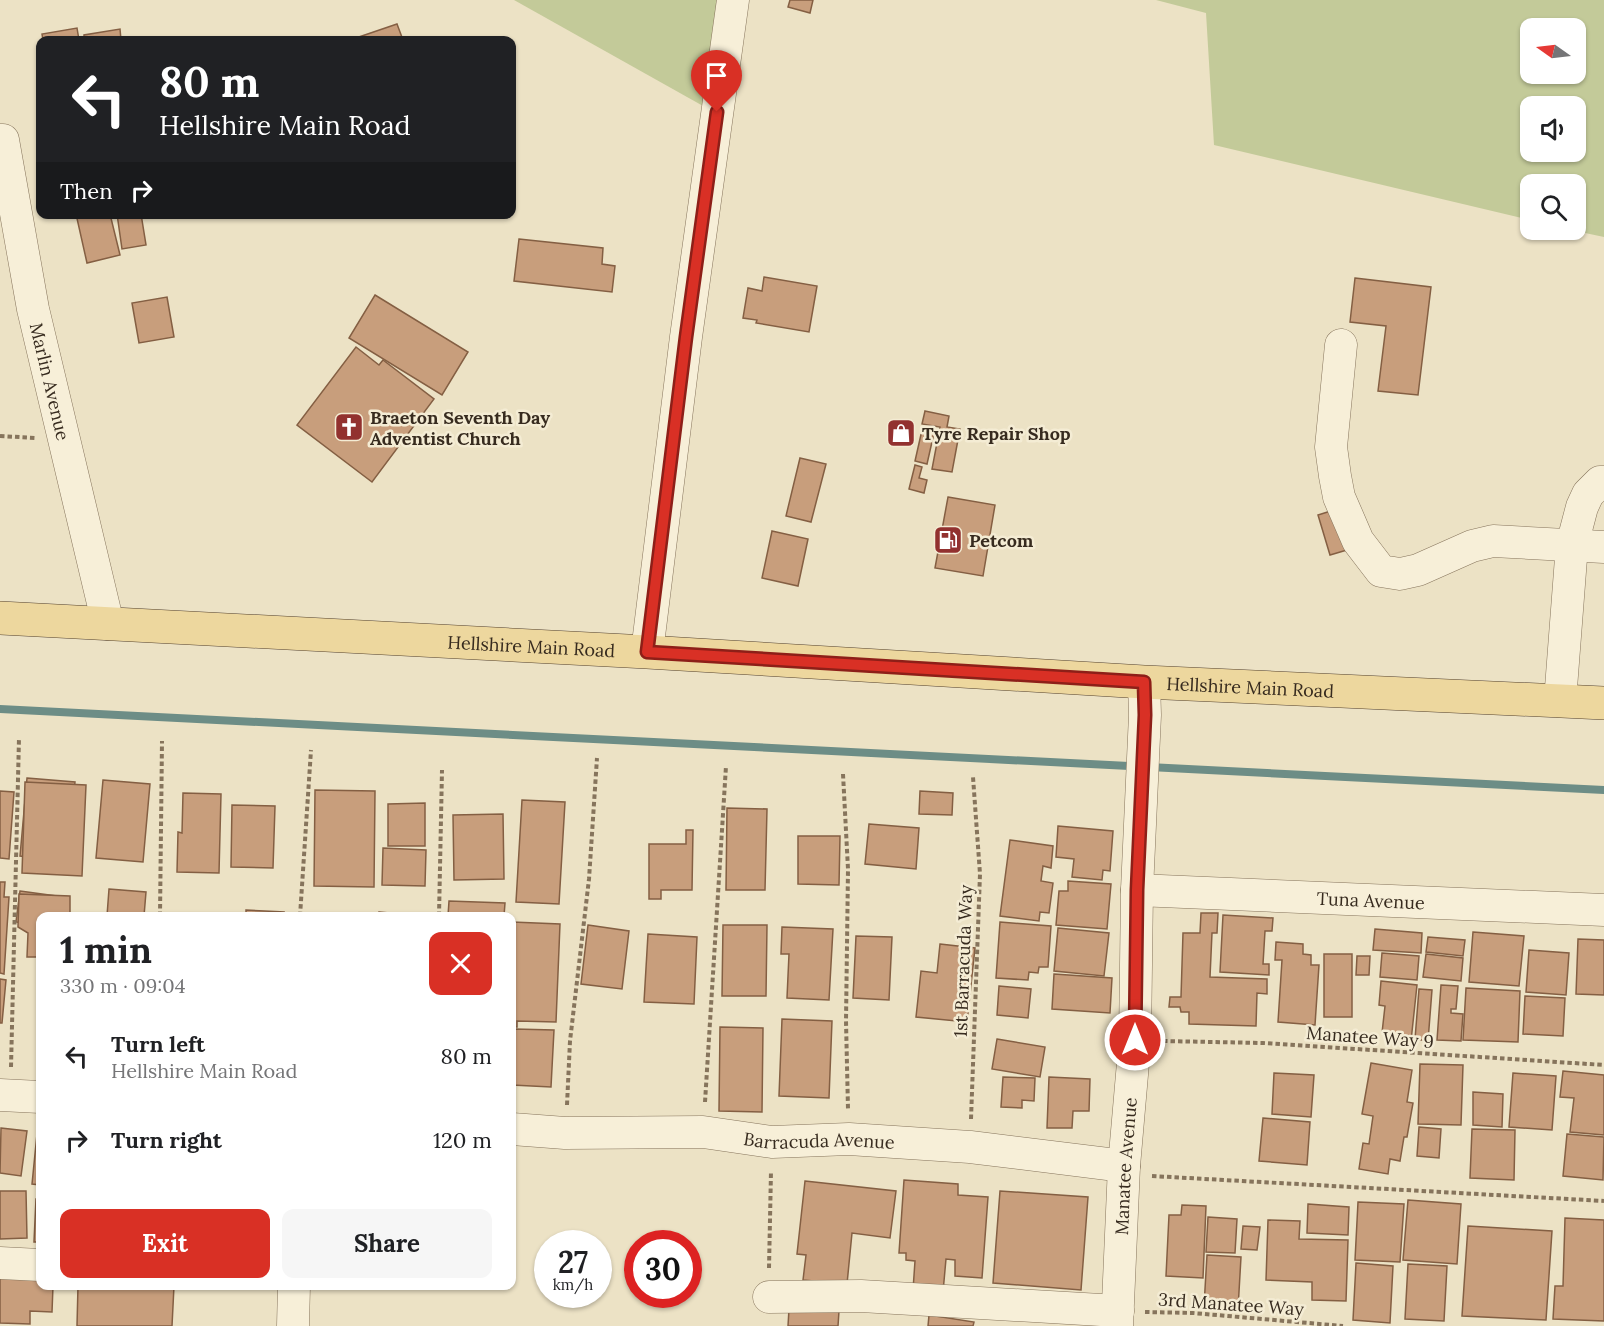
<!DOCTYPE html>
<meta charset="utf-8">
<style>
body{margin:0;font-family:Lora,serif;background:#f6f6f6;color:#202124;height:100vh;display:flex;flex-direction:column;font-size:22px;white-space:nowrap}
*{box-sizing:border-box;margin:0}
p{font-size:20px;color:#757577}
.icon{flex:none;width:33px;height:33px;fill:none;stroke:currentColor;stroke-width:2;stroke-linecap:round;stroke-linejoin:round}
.map{position:relative;flex:1;overflow:hidden}
.sheet{position:absolute;left:36px;top:912px;width:480px;height:378px;display:flex;flex-direction:column;background:#fff;border-radius:12px;box-shadow:0 2px 4px #0004}
.sheet>*{flex:none}
.hud{position:absolute;left:36px;top:36px;width:480px;height:183px;border-radius:12px;box-shadow:0 2px 4px #0004;background:#202124;color:#fff;overflow:hidden}
.needle{width:39px;rotate:284deg}
.buttons{position:absolute;left:1520px;top:18px;display:grid;gap:12px}
.buttons a{display:grid;place-items:center;width:66px;height:66px;border-radius:12px;background:#fff;box-shadow:0 2px 4px #0004;font-size:30px}
.speed{position:absolute;left:534px;top:1230px;display:flex;gap:12px;font-size:30px;font-weight:700;text-align:center}
.speed>*{display:grid;place-content:center;width:78px;height:78px;border-radius:50%;background:#fff;box-shadow:0 2px 4px #0004;line-height:1}
.speed small{font-size:15px;font-weight:400}
.speed .limit{border:9px solid #d22;background:#fff;color:#111}
.pin{position:absolute;display:grid;place-items:center;width:51px;height:51px;color:#fff;margin:-62px -26px;border-radius:50% 50% 50% 0;rotate:-45deg;box-shadow:0 0 6px #0007}
.pin .icon{rotate:45deg}
.me{position:absolute;width:66px;margin:-33px;rotate:0deg;stroke-linejoin:round;filter:drop-shadow(0 0 4px #0008)}
.turn{display:flex;align-items:center;gap:21px;height:126px;padding:0 24px;font-size:27px}
.turn .icon{width:78px;height:78px;stroke-width:2.5}
.turn b{display:block;font-size:42px;line-height:51px}
.then{display:flex;align-items:center;height:57px;padding:0 24px;background:#0003;gap:12px;font-size:22px}
.round{display:grid;place-items:center;flex:none;width:63px;height:63px;border-radius:12px;background:#f6f6f6}
.head{display:flex;align-items:center;justify-content:space-between;height:102px;padding:0 24px}
h1{font-size:36px;font-weight:700;line-height:45px}
.button{display:flex;gap:12px;margin-top:auto;padding:12px 24px}
.button a{flex:1;height:69px;border-radius:12px;background:#d93025;color:#fff;font-size:24px;font-weight:700;line-height:69px;text-align:center}
.button a+a{background:#f6f6f6;color:#202124}
ul{padding:0;list-style:none}
li{display:flex;align-items:center;gap:18px;height:84px;padding:0 24px}
li div{flex:1}
li b{display:block;font-size:22px}
li em{font-style:normal}
.map>svg:first-child{display:block}
</style>
<div class="map">
<svg width="1604" height="1326" viewBox="0 0 1604 1326">
<rect width="100%" height="100%" fill="#ece2c5"/>
<g fill="#c3ca99" fill-rule="evenodd">
<path d="M514 0H736L712 111Z"/>
<path d="M1156 0H1604V237L1571 230H1575V184H1530V220L1214 145 1206 13ZM1530 28H1575V74H1530ZM1530 106H1575V152H1530Z"/>
</g>
<g fill="none" stroke-linecap="round" stroke-linejoin="round">
<path stroke="#6d8d86" stroke-width="8" d="M0 709 1604 790"/>
</g>
<g fill="#c89e7c" stroke="#845f43" stroke-width="1.5">
<path d="M790 0H813L810 13 788 7Z"/>
<path d="M397 24 403 40H350Z"/>
<path d="M77 28 79 40H43L42 34Z"/>
<path d="M120 29 121 40H84V35Z"/>
<path d="M76 214H110L120 255 87 263Z"/>
<path d="M117 214H141L146 245 122 249Z"/>
<path d="M519 239 603 248 602 264 615 266 612 292 514 281Z"/>
<path d="M764 277 817 286 809 332 756 323 757 320 743 318 748 288 762 291Z"/>
<path d="M1355 278 1431 287 1418 395 1378 391 1386 326 1350 322Z"/>
<path d="M375 295 468 352 442 395 349 338Z"/>
<path d="M167 297 174 337 139 343 132 303Z"/>
<path d="M356 347 379 365 383 360 434 399 372 482 297 425Z"/>
<path d="M925 411 949 416 947 427 960 429 952 472 932 469 940 427 922 424Z"/>
<path d="M922 430 934 433 927 464 915 461Z"/>
<path d="M800 458 826 464 811 522 786 516Z"/>
<path d="M915 465 922 467 919 478 927 480 924 493 909 489Z"/>
<path d="M948 497 995 505 983 576 935 568Z"/>
<path d="M1334 510 1347 550 1330 555 1318 515Z"/>
<path d="M772 531 808 539 798 586 762 578Z"/>
<path d="M27 778 75 782 70 830 39 827 36 858 20 856Z"/>
<path d="M103 780 150 784 143 862 96 858Z"/>
<path d="M25 782 86 785 82 876 22 873Z"/>
<path d="M315 790 375 791 374 887 314 886Z"/>
<path d="M0 791 14 792 9 859 0 858Z"/>
<path d="M920 791 953 793 952 815 919 814Z"/>
<path d="M183 793 221 794 219 873 177 872 178 832 182 833Z"/>
<path d="M522 800 565 802 559 904 516 902Z"/>
<path d="M425 803V846H388V804Z"/>
<path d="M232 805 275 806 273 868 231 867Z"/>
<path d="M727 808 767 809 765 890H726Z"/>
<path d="M503 814 504 879 454 880 453 815Z"/>
<path d="M869 824 919 828 916 869 865 864Z"/>
<path d="M1058 826 1113 831 1110 871 1103 870 1102 880 1072 877 1074 859 1056 857Z"/>
<path d="M686 830H693L692 890H661V899H649V844H686Z"/>
<path d="M798 836H840L839 885 798 884Z"/>
<path d="M1010 840 1053 846 1051 868 1043 866 1041 881 1053 883 1049 913 1040 912 1039 921 1000 916Z"/>
<path d="M383 848 426 850 425 886 382 885Z"/>
<path d="M1068 881 1111 884 1107 929 1056 925 1059 891H1068Z"/>
<path d="M0 882H5L4 897H9L4 974 0 973Z"/>
<path d="M109 889 146 892 144 916H107Z"/>
<path d="M20 891 56 896 53 916H40V956L30 955 34 925 16 922Z"/>
<path d="M19 894 70 896V916H40V957H27L28 933 18 927Z"/>
<path d="M449 901 505 903 504 916H448Z"/>
<path d="M246 910 284 912 283 916H246Z"/>
<path d="M379 912 422 916H379Z"/>
<path d="M1201 913H1218L1217 933H1212L1210 977 1267 979V994L1257 993 1256 1026 1189 1024V1012H1181L1180 1007H1169L1170 997H1181L1183 933H1200Z"/>
<path d="M1223 915 1273 918 1272 931H1265L1263 964H1269V975L1220 972Z"/>
<path d="M512 922 560 924 556 1022 517 1021V1027H512Z"/>
<path d="M1000 922 1051 926 1048 967H1039L1038 973 1029 972 1028 980 996 978Z"/>
<path d="M588 925 629 931 622 989 581 984Z"/>
<path d="M723 925H767L766 996H722Z"/>
<path d="M782 927 833 929 829 1000 787 998 789 954H781Z"/>
<path d="M1058 928 1109 933 1104 976 1054 971Z"/>
<path d="M1375 929 1422 933 1421 953 1373 950Z"/>
<path d="M1473 932 1524 936 1519 986 1469 982Z"/>
<path d="M648 934 697 937 694 1004 644 1002Z"/>
<path d="M856 936 892 937 889 1000 853 998Z"/>
<path d="M1428 937 1465 940 1463 956 1426 952Z"/>
<path d="M1578 939 1604 940V995L1576 994Z"/>
<path d="M1276 942 1303 944V954L1311 955V965H1319L1315 1025 1278 1022 1282 960H1275Z"/>
<path d="M940 944 975 948 967 1022 916 1017 921 971 937 973Z"/>
<path d="M1529 950 1569 953 1566 995 1526 992Z"/>
<path d="M1382 953 1419 956 1417 980 1380 977Z"/>
<rect x="1324" y="954" width="28" height="63"/>
<path d="M1426 954 1463 958 1461 981 1423 977Z"/>
<path d="M1357 956H1370L1369 975H1356Z"/>
<path d="M1054 974 1112 978 1110 1013 1052 1009Z"/>
<path d="M0 979 6 980 2 1023H0Z"/>
<path d="M1381 981 1417 985 1411 1041 1391 1040 1392 1034 1382 1033 1385 1006 1379 1005Z"/>
<path d="M1441 985 1458 986 1456 1009H1451V1013L1463 1014 1461 1041 1437 1040Z"/>
<path d="M999 986 1031 989 1028 1018 997 1015Z"/>
<path d="M1466 988 1520 991 1518 1042 1463 1040Z"/>
<path d="M1419 989 1432 990 1428 1041 1415 1039Z"/>
<path d="M1525 996 1565 998 1563 1036 1523 1034Z"/>
<path d="M782 1019 832 1021 829 1098 779 1096Z"/>
<path d="M720 1027 763 1028 762 1112 719 1111Z"/>
<path d="M514 1029 554 1030 551 1087 512 1085Z"/>
<path d="M997 1039 1045 1047 1040 1077 992 1069Z"/>
<path d="M1371 1063 1412 1070 1407 1102 1413 1103 1407 1137H1404L1400 1161 1390 1159 1388 1174 1359 1169 1363 1143 1369 1144 1373 1116 1362 1114Z"/>
<path d="M1420 1064 1463 1065 1461 1125 1418 1124Z"/>
<path d="M1563 1071 1604 1075V1135L1570 1132 1574 1098 1560 1097Z"/>
<path d="M1274 1073 1314 1075 1311 1117 1272 1114Z"/>
<path d="M1513 1073 1556 1076 1552 1130 1509 1127Z"/>
<path d="M1003 1077 1035 1078 1034 1101 1022 1100V1108L1001 1107Z"/>
<path d="M1049 1077 1090 1079 1089 1111H1073L1072 1128H1047Z"/>
<path d="M1473 1092 1503 1094 1502 1127 1473 1125Z"/>
<path d="M1263 1118 1310 1122 1307 1165 1259 1161Z"/>
<path d="M1419 1127 1441 1129 1439 1158 1417 1156Z"/>
<path d="M1 1128 27 1131 21 1176 0 1173Z"/>
<path d="M1472 1129 1515 1130 1514 1180 1470 1178Z"/>
<path d="M37 1134H40V1185L32 1184Z"/>
<path d="M1567 1134 1604 1137 1603 1180 1563 1176Z"/>
<path d="M904 1180 958 1184V1195L988 1197 982 1278 955 1276V1260L946 1259 943 1292 913 1290 915 1261 906 1260V1253H899Z"/>
<path d="M805 1181 896 1191 890 1238 852 1233 847 1284 803 1280 806 1255 797 1254Z"/>
<path d="M0 1191H26L27 1238 0 1239Z"/>
<path d="M1000 1191 1088 1197 1081 1290 993 1283Z"/>
<path d="M36 1199H40V1242H34Z"/>
<path d="M1408 1200 1461 1204 1457 1264 1403 1260Z"/>
<path d="M1358 1202 1404 1204 1400 1262 1355 1260Z"/>
<path d="M1308 1204 1349 1207 1348 1235 1307 1233Z"/>
<path d="M1182 1205 1206 1206 1203 1278 1166 1276 1169 1215H1181Z"/>
<path d="M1208 1217 1237 1219 1235 1253 1206 1252Z"/>
<path d="M1565 1218 1604 1220V1321L1553 1319 1555 1286H1563Z"/>
<path d="M1268 1220 1300 1221 1299 1239 1348 1240 1346 1301 1312 1300V1282L1266 1280Z"/>
<path d="M1243 1226 1260 1227 1257 1250 1241 1249Z"/>
<path d="M1468 1226 1552 1231 1546 1320 1462 1316Z"/>
<path d="M1207 1255 1241 1257 1238 1309 1204 1306Z"/>
<path d="M1356 1263 1393 1266 1390 1323 1353 1320Z"/>
<path d="M1408 1264 1447 1266 1444 1321 1405 1319Z"/>
<path d="M0 1268 40 1270V1286H53L52 1312 30 1311V1324L0 1323Z"/>
<path d="M78 1286H174L172 1326H77Z"/>
<path d="M789 1309 839 1311 838 1326H788Z"/>
<path d="M929 1315 974 1322 973 1326H928Z"/>
</g>
<g fill="none" stroke-linecap="round" stroke-linejoin="round">
<g stroke="#86745c" stroke-width="33">
<g id="minor">
<path id="s1" d="M0 140H3L33 309 108 624"/>
<path d="M1341 345 1331 447 1335 476 1339 497 1358 541 1381 571 1400 574 1418 570 1472 546 1493 541 1604 547"/>
<path d="M647 652 686 337 733 0"/>
<path d="M1560 701 1572 545 1582 507 1588 494 1600 482H1604"/>
<path id="s2" d="M1137 890 1604 910"/>
<path d="M0 1095 40 1097"/>
<path id="s3" d="M512 1129 565 1133 703 1132 772 1142 849 1139 970 1147 1124 1166"/>
<path d="M0 1263 40 1265"/>
<path d="M769 1297 861 1296 1118 1311"/>
<path d="M293 1326 294 1286"/>
<path id="s4" d="M1117 1326 1124 1166 1135 1040 1137 890 1145 715 1144 682"/>
</g>
</g>
<g stroke="#544230" stroke-width="34">
<g id="major">
<path id="s5" d="M0 618 647 652 1144 682 1604 703"/>
</g>
</g>
<g stroke="#86745c" stroke-width="4" stroke-dasharray="4.5 3" stroke-linecap="butt">
<path d="M0 436 35 438"/>
<path d="M843 774 848 869 846 1021 848 1109"/>
<path d="M160 916 162 741"/>
<path d="M300 916 311 750"/>
<path d="M439 916 442 770"/>
<path d="M1163 1041 1263 1043 1604 1065"/>
<path d="M11 1067 19 738"/>
<path d="M705 1102 726 766"/>
<path d="M567 1105 570 1041 589 879 597 758"/>
<path d="M971 1119 980 874 973 777"/>
<path d="M1152 1176 1604 1201"/>
<path d="M769 1268 771 1171"/>
<path d="M1145 1312 1193 1313 1343 1326"/>
</g>
<use href="#minor" stroke="#f7efd8" stroke-width="32"/>
<use href="#major" stroke="#edd79e" stroke-width="33"/>
</g>
<g fill="none" stroke-linecap="round" stroke-linejoin="round">
<g stroke="#8d1f18" stroke-width="15">
<path id="route" d="M717 112 686 337 647 652 1144 682 1145 715 1137 890 1135 1040"/>
</g>
<use href="#route" stroke="#d93025" stroke-width="10"/>
</g>
<defs>
<g id="church-square" transform="scale(1.5)"><rect x="-9" y="-9" width="18" height="18" rx="4" fill="#92312f" stroke="#f4ecd4"/><path d="M-1.2-6h2.4v3.5h3.3v2.4h-3.3V6h-2.4V-.1h-3.3v-2.4h3.3Z" fill="#fff"/></g>
<g id="shop-square" transform="scale(1.5)"><rect x="-9" y="-9" width="18" height="18" rx="4" fill="#92312f" stroke="#f4ecd4"/><path d="M-5-2.5h2.3a2.7 3.5 0 0 1 5.4 0H5L5.5 6h-11ZM-1.5-2.5h3a1.5 2.3 0 0 0-3 0Z" fill="#fff"/></g>
<g id="fuel-square" transform="scale(1.5)"><rect x="-9" y="-9" width="18" height="18" rx="4" fill="#92312f" stroke="#f4ecd4"/><path d="M-5.5-6h7V0h2V4h1.3V-2.5L3-4.5l.8-.8L6-3V5H2.5V1h-1V6h-7ZM-4.2-4.7v3.2H.2V-4.7Z" fill="#fff"/></g>
</defs>
<g fill-rule="evenodd">
<use href="#church-square" x="349" y="427"/>
<use href="#shop-square" x="901" y="433"/>
<use href="#fuel-square" x="948" y="540"/>
</g>
<g text-anchor="middle" dominant-baseline="central" stroke-width="5" stroke-linejoin="round" paint-order="stroke">
<g font-size="18" fill="#372b1f" stroke="#f4ecd4">
<text stroke="none"><textPath href="#s1" startOffset="249">Marlin Avenue</textPath></text>
<text stroke="none"><textPath href="#s5" startOffset="532">Hellshire Main Road</textPath></text>
<text stroke="none"><textPath href="#s5" startOffset="1252">Hellshire Main Road</textPath></text>
<text stroke="none"><textPath href="#s2" startOffset="234">Tuna Avenue</textPath></text>
<text transform="translate(963 961) rotate(-88)">1st Barracuda Way</text>
<text transform="translate(1370 1037) rotate(4)">Manatee Way 9</text>
<text stroke="none"><textPath href="#s3" startOffset="308">Barracuda Avenue</textPath></text>
<text stroke="none"><textPath href="#s4" startOffset="160">Manatee Avenue</textPath></text>
<text transform="translate(1231 1304) rotate(4)">3rd Manatee Way</text>
</g>
<g font-size="18" font-weight="bold" fill="#372b1f" stroke="#f4ecd4" text-anchor="start">
<text x="370" y="417">Braeton Seventh Day<tspan x="370" dy="21">Adventist Church</tspan></text>
<text x="922" y="433">Tyre Repair Shop</text>
<text x="969" y="540">Petcom</text>
</g>
</g>
</svg>
<div class="buttons">
<a><svg class="needle" viewBox="-14 -14 28 28"><path d="M0-13l5 13h-10z" fill="#e53935"/><path d="M0 13l5-13h-10z" fill="#757577"/></svg></a>
<a><svg class="icon" aria-label="sound" viewBox="0 0 24 24"><path d="M4 9h4l5-4v14l-5-4H4zM17 9q2 3 0 6"/></svg></a>
<a><svg class="icon" aria-label="search" viewBox="0 0 24 24"><circle cx="10" cy="10" r="6"/><path d="M15 15l6 6"/></svg></a>
</div>
<div class="speed"><div>27<small>km/h</small></div><div class="limit">30</div></div>
<div class="pin" style="left:717px;top:112px;background:#d93025"><svg class="icon" aria-label="arrive" viewBox="0 0 24 24"><path d="M6 21V4h12l-3 4 3 4H6"/></svg></div>
<svg class="me" style="left:1135px;top:1040px" viewBox="-20 -20 40 40"><circle r="17" fill="#d93025" stroke="#fff" stroke-width="3"/><path d="M0-11L8 9 0 5-8 9z" fill="#fff"/></svg>
<div class="hud">
<div class="turn"><svg class="icon" aria-label="left" viewBox="0 0 24 24"><path d="M17 20v-9H6M10 6l-5 5 5 5"/></svg><div><b>80 m</b>Hellshire Main Road</div></div>
<div class="then">Then<svg class="icon" aria-label="right" viewBox="0 0 24 24"><path d="M7 20v-9h11M14 6l5 5-5 5"/></svg></div>
</div>
<section class="sheet">
<div class="head"><div><h1>1 min</h1><p>330 m · 09:04</p></div><a class="round" style="background:#d93025;color:#fff"><svg class="icon" aria-label="close" viewBox="0 0 24 24"><path d="M6 6l12 12M18 6L6 18"/></svg></a></div>
<ul>
<li><svg class="icon" aria-label="left" viewBox="0 0 24 24"><path d="M17 20v-9H6M10 6l-5 5 5 5"/></svg><div><b>Turn left</b><p>Hellshire Main Road</p></div><em>80 m</em></li>
<li><svg class="icon" aria-label="right" viewBox="0 0 24 24"><path d="M7 20v-9h11M14 6l5 5-5 5"/></svg><div><b>Turn right</b></div><em>120 m</em></li>
</ul>
<div class="button"><a>Exit</a><a>Share</a></div>
</section>
</div>
